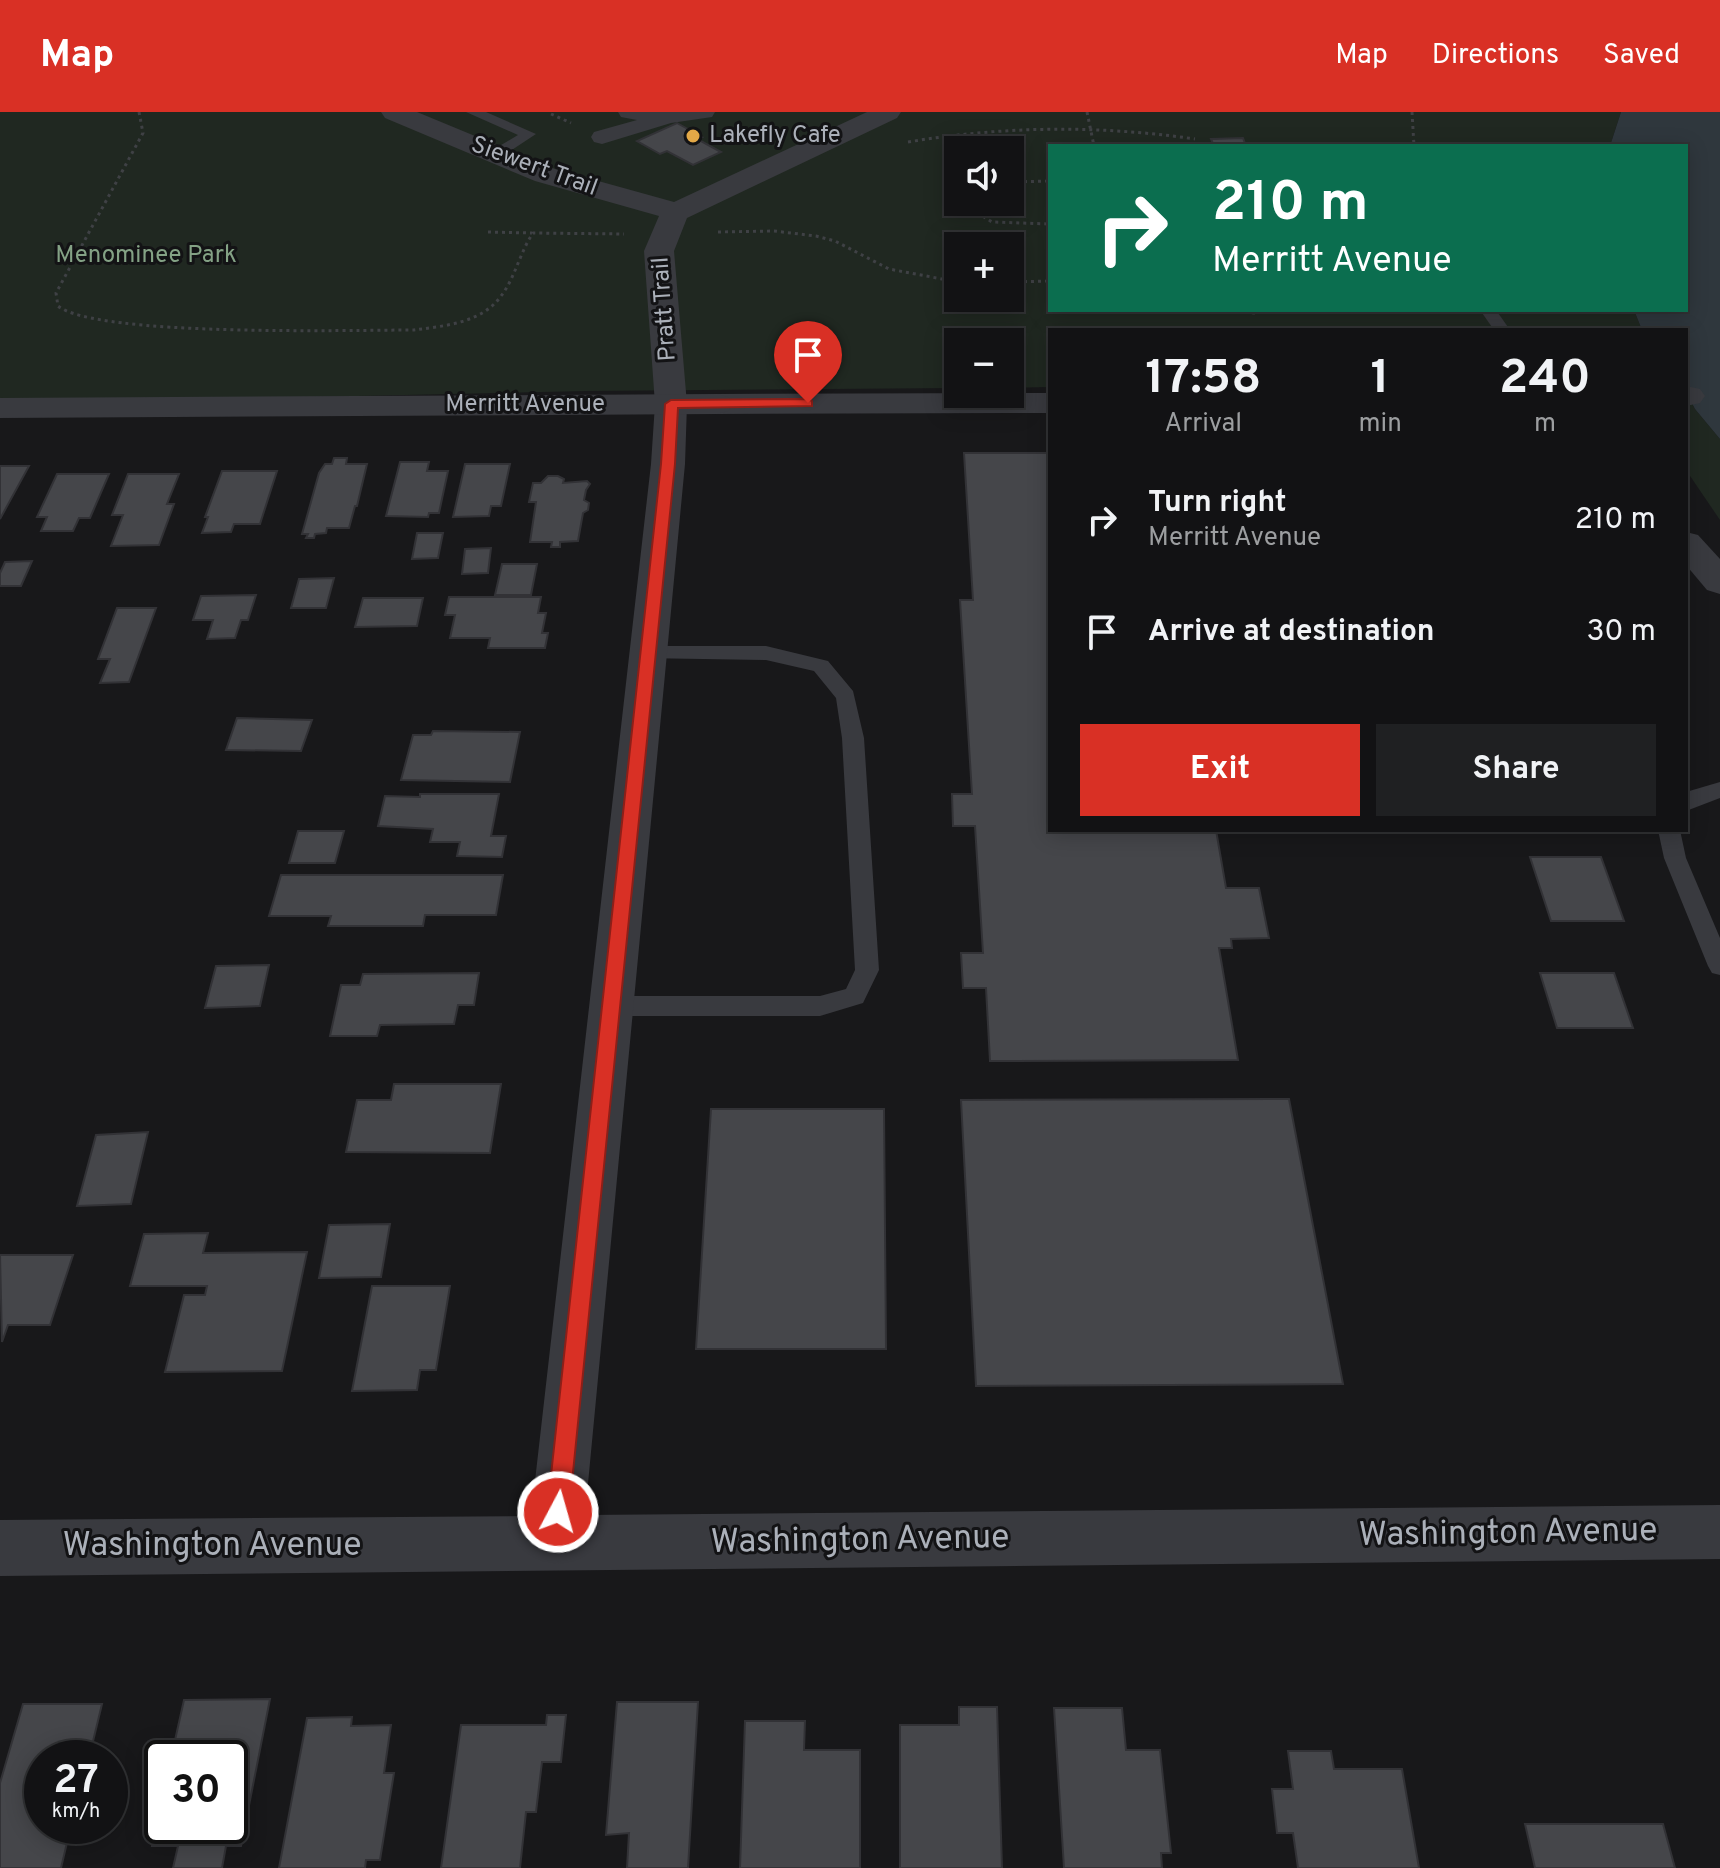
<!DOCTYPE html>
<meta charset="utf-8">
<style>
body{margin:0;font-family:Overpass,sans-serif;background:#1f2022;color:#f1f3f6;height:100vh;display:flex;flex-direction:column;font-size:30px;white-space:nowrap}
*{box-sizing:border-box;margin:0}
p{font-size:26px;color:#9c9ea0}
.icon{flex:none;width:44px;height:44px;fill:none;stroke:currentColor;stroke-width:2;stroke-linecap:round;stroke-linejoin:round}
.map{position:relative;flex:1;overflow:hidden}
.sheet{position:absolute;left:1048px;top:216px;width:640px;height:504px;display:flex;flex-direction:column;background:#121214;border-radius:0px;box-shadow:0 4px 20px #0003,0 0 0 2px #313234}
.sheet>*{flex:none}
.top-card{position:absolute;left:1048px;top:32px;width:640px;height:168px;border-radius:0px;box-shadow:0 4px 20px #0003,0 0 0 2px #313234;background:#0b6e4f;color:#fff;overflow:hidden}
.buttons{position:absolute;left:944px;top:24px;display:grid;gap:16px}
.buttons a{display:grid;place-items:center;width:80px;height:80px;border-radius:0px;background:#121214;box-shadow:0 4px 20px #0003,0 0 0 2px #313234;font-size:40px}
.speed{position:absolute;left:24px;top:1628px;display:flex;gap:16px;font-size:40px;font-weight:700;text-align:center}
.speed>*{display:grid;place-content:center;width:104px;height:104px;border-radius:50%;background:#121214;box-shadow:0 4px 20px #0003,0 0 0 2px #313234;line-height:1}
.speed small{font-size:20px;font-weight:400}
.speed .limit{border:4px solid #111;border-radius:12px;background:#fff;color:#111}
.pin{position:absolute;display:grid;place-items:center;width:68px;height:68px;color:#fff;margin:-82px -34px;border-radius:50% 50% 50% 0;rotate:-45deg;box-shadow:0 0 8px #0007}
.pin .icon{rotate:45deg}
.me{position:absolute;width:88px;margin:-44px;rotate:6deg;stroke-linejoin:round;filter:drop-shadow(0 0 6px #0008)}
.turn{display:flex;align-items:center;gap:28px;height:168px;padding:0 32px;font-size:36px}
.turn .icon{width:104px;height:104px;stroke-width:2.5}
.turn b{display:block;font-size:56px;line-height:68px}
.eta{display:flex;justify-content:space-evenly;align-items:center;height:136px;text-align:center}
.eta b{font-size:48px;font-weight:700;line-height:56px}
.primary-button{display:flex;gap:16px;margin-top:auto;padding:16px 32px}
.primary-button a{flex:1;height:92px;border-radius:0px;background:#d93025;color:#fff;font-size:32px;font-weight:700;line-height:92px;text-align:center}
.primary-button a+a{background:#1f2022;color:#f1f3f6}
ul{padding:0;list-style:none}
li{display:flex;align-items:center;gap:24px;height:112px;padding:0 32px}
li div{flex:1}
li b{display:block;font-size:30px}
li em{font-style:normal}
header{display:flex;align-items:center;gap:48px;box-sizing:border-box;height:112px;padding:0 40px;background:#d93025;color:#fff}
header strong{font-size:38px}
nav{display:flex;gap:44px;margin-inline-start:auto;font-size:28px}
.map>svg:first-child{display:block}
</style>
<header>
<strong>Map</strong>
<nav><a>Map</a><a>Directions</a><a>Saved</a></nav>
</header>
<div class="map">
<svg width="1720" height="1756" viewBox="0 0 1720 1756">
<rect width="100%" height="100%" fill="#18181a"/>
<g fill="#202821" fill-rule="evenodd">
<path d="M0 0H1621L1610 34H1050V198H1634L1642 218H1050V275L1010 276V230H958V276L587 279 0 292ZM958 38H1010V90H958ZM958 134H1010V186H958Z"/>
<path d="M1686 281 1695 297 1720 327V408L1686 358Z"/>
</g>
<path fill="#2f373d" d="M1621 0H1720V327L1695 297 1686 280V218H1642L1634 198H1686V34H1610Z"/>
<g fill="#45464a" stroke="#323236" stroke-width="2">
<path d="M677 11 702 25 697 27 721 40 693 53 667 39 660 42 637 29Z"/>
<path d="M1243 26 1246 34H1214L1211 27Z"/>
<path d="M964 341H1050V718H1216L1226 776H1259L1269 826 1231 827 1232 836H1219L1238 948 990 949 986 876H963L961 841H983L975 714H953L952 682H972L960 488H973Z"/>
<path d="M334 346H347L346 352H367L357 394H355L349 416H327L326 421 315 422 314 426H306L308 422H302L319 361 325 352H332Z"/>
<path d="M400 350H429L427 359H448L439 401H429L428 405 386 404Z"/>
<path d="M465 352H510L501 394H491L489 404 453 405Z"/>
<path d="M0 354H29L0 407Z"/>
<path d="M222 359H277L260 412H234L231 420 202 421 208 405H205Z"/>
<path d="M57 362H109L90 406H79L73 419H41L47 405H37Z"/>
<path d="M128 362H179L167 392H174L159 433 111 434 123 403H112Z"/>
<path d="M548 364H558L564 367 563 371 587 369 590 372 586 378 584 388 589 391 588 398 583 401 578 429 560 430V435H551L552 430H530L536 390H529L533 371H541Z"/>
<path d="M417 421H443L438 446 412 447Z"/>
<path d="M491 436 488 461 462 462 465 437Z"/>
<path d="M32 449 21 474H0V461L5 450Z"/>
<path d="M502 452H537L531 483H495Z"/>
<path d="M334 466 326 496H291L299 467Z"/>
<path d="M256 483 248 508H241L235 526 207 527 213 508H193L201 484Z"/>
<path d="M449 485H541L538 501H546L542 521H548L545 536H488L490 526H450L455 503H445Z"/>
<path d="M363 486H423L417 514 355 515Z"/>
<path d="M117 496H156L129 570 100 571 110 547H98Z"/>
<path d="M237 606 312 608 301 639 226 638Z"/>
<path d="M433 619 520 620 510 670 401 668 413 623H431Z"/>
<path d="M420 682H499L491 724H506L502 745 457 744 460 730H430L433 717 378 714 385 684 420 685Z"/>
<path d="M298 719H344L335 751H289Z"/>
<path d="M1530 745H1601L1624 809H1551Z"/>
<path d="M281 763H503L496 803H425L423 814H328L331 804H269Z"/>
<path d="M269 853 260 894 205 896 216 854Z"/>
<path d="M479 861 474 893H458L454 912 380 913 377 924H330L341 873H360L363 862Z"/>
<path d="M1540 861H1614L1633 916H1557Z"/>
<path d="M394 972H501L490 1041 346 1040 357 988H391Z"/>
<path d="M1289 987 1343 1272 976 1274 961 988Z"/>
<path d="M711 997H884L886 1237H696Z"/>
<path d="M148 1020 131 1092 77 1094 96 1023Z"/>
<path d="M390 1112 381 1165 319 1166 329 1113Z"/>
<path d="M208 1121 203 1141 307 1140 282 1259 165 1260 184 1183H205L207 1174H130L144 1122Z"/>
<path d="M0 1143H73L50 1213H8L2 1230Z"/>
<path d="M372 1174H450L436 1258H420L417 1278 352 1279Z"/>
<path d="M270 1587 241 1734H226L222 1756H173L178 1734H152L162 1688V1714H230V1646H171L184 1588Z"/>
<path d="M617 1590H698L688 1756H627L629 1721 606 1723Z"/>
<path d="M23 1592H102L89 1646H42V1714H71L61 1756H0V1671Z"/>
<path d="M959 1595H997L1002 1756H900V1613H959Z"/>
<path d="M1054 1596H1122L1126 1638H1160L1171 1741H1161L1162 1756H1064Z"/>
<path d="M547 1603H566L561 1650H542L536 1700H526L520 1756H441L461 1613H546Z"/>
<path d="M352 1605 351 1614 391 1613 384 1661H394L380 1748H366L365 1756H279L307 1606Z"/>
<path d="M745 1609H805L804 1638H860V1756H740Z"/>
<path d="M1288 1639H1331L1334 1657H1402L1419 1756H1298L1293 1721H1277L1272 1677H1293Z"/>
<path d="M1525 1712H1663L1675 1756H1535Z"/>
</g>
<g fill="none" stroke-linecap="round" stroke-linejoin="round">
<g stroke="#3f4145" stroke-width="3" stroke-dasharray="3 4" stroke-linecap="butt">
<path d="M139 0 143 21 56 181 58 194C97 225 352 218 414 218 444 214 482 211 501 184 515 166 520 140 533 121L624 122"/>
<path d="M1087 0 1094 34"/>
<path d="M1412 0 1414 34"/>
<path d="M551 2 571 11"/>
<path d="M908 30C1004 14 1098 13 1195 27"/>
<path d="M1010 70 1050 69"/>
<path d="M981 90 984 105 992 110 1050 112"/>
<path d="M488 120 532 121"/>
<path d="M718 120 774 119 816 124 835 129 889 157 958 170"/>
<path d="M1010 170 1050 169"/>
<path d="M1224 198 1254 201 1271 198"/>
</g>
<g fill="#393a3f" fill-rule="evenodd">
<path d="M466 0H486L536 22 501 45H491V39L518 23Z"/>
<path d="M1480 198H1496L1510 218H1494Z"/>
<path d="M648 534H766L828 549 853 579 864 626 879 858 863 891 820 904H611L602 901 599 894 602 887 611 884H820L846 877 855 858 842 626 836 586 814 559 766 548 641 546 638 541 641 536Z"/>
<path d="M1720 670V686L1686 699V680Z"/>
<path d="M1658 718H1680L1686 746 1720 826V863L1712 861 1708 854 1664 746Z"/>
</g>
<path fill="#393a3f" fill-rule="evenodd" d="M618 0H715L712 5 671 11 602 32 594 30 591 25 594 20 637 8 621 5Z"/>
<g fill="#393a3f" fill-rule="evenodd">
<path d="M381 0H417L555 57 674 90 867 0H901L897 6 687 106 674 139 687 292 685 352 585 1403 1720 1393V1447L0 1464V1408L531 1404 651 352 655 292 644 139 659 104 535 69 385 6Z"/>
<path d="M1686 274 1700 277 1705 284 1700 291 1686 294Z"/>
<path d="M1050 281V301L717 302 706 299 701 292 706 285 717 282Z"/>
<path d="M1686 420 1698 423 1720 447V482L1707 478 1686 453Z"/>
</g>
<path fill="#393a3f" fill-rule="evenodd" d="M717 282 728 285 733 292 728 299 717 302 0 306V286Z"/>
</g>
<path fill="#d93025" stroke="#8d1f18" stroke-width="2" d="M808 287 812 289V294L678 296 675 352 569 1400 566 1408 558 1411 550 1408 547 1400 661 352 665 292 671 288Z"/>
<circle fill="#e3a847" stroke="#131315" stroke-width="3" cx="693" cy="24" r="8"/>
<g text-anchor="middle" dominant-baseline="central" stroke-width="6" stroke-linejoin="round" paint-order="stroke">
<g font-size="24" fill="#abb0b9" stroke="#131315" text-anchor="start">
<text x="709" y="24">Lakefly Cafe</text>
</g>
<g font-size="24" fill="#abb0b9" stroke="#131315">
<text transform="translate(534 55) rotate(20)">Siewert Trail</text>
<text transform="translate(665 197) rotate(-94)">Pratt Trail</text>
<text x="525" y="293">Merritt Avenue</text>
</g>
<g font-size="24" fill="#84a285" stroke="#131315">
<text x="146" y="144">Menominee Park</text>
</g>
<g font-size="34" fill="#abb0b9" stroke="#131315">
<text transform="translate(1508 1422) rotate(-1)">Washington Avenue</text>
<text transform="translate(860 1429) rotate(-1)">Washington Avenue</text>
<text x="212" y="1434">Washington Avenue</text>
</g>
</g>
</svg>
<div class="buttons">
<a><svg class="icon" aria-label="sound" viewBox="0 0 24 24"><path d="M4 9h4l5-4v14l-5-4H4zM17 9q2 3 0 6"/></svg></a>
<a>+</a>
<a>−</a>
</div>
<div class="speed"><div>27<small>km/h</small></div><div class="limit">30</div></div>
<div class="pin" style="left:808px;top:291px;background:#d93025"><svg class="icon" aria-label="arrive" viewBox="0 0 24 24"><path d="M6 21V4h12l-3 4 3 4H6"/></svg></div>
<svg class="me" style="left:558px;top:1400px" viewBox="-20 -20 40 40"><circle r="17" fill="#d93025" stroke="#fff" stroke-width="3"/><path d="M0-11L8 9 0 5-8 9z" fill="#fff"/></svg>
<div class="top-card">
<div class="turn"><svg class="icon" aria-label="right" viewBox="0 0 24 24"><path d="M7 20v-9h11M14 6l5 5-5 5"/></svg><div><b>210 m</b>Merritt Avenue</div></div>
</div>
<section class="sheet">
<div class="eta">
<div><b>17:58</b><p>Arrival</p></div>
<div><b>1</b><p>min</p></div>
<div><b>240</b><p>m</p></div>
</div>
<ul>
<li><svg class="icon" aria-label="right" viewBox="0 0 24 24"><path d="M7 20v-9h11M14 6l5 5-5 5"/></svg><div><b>Turn right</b><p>Merritt Avenue</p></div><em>210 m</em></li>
<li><svg class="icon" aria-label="arrive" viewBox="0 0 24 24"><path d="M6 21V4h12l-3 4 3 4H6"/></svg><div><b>Arrive at destination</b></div><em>30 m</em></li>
</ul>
<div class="primary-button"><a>Exit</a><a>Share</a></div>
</section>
</div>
